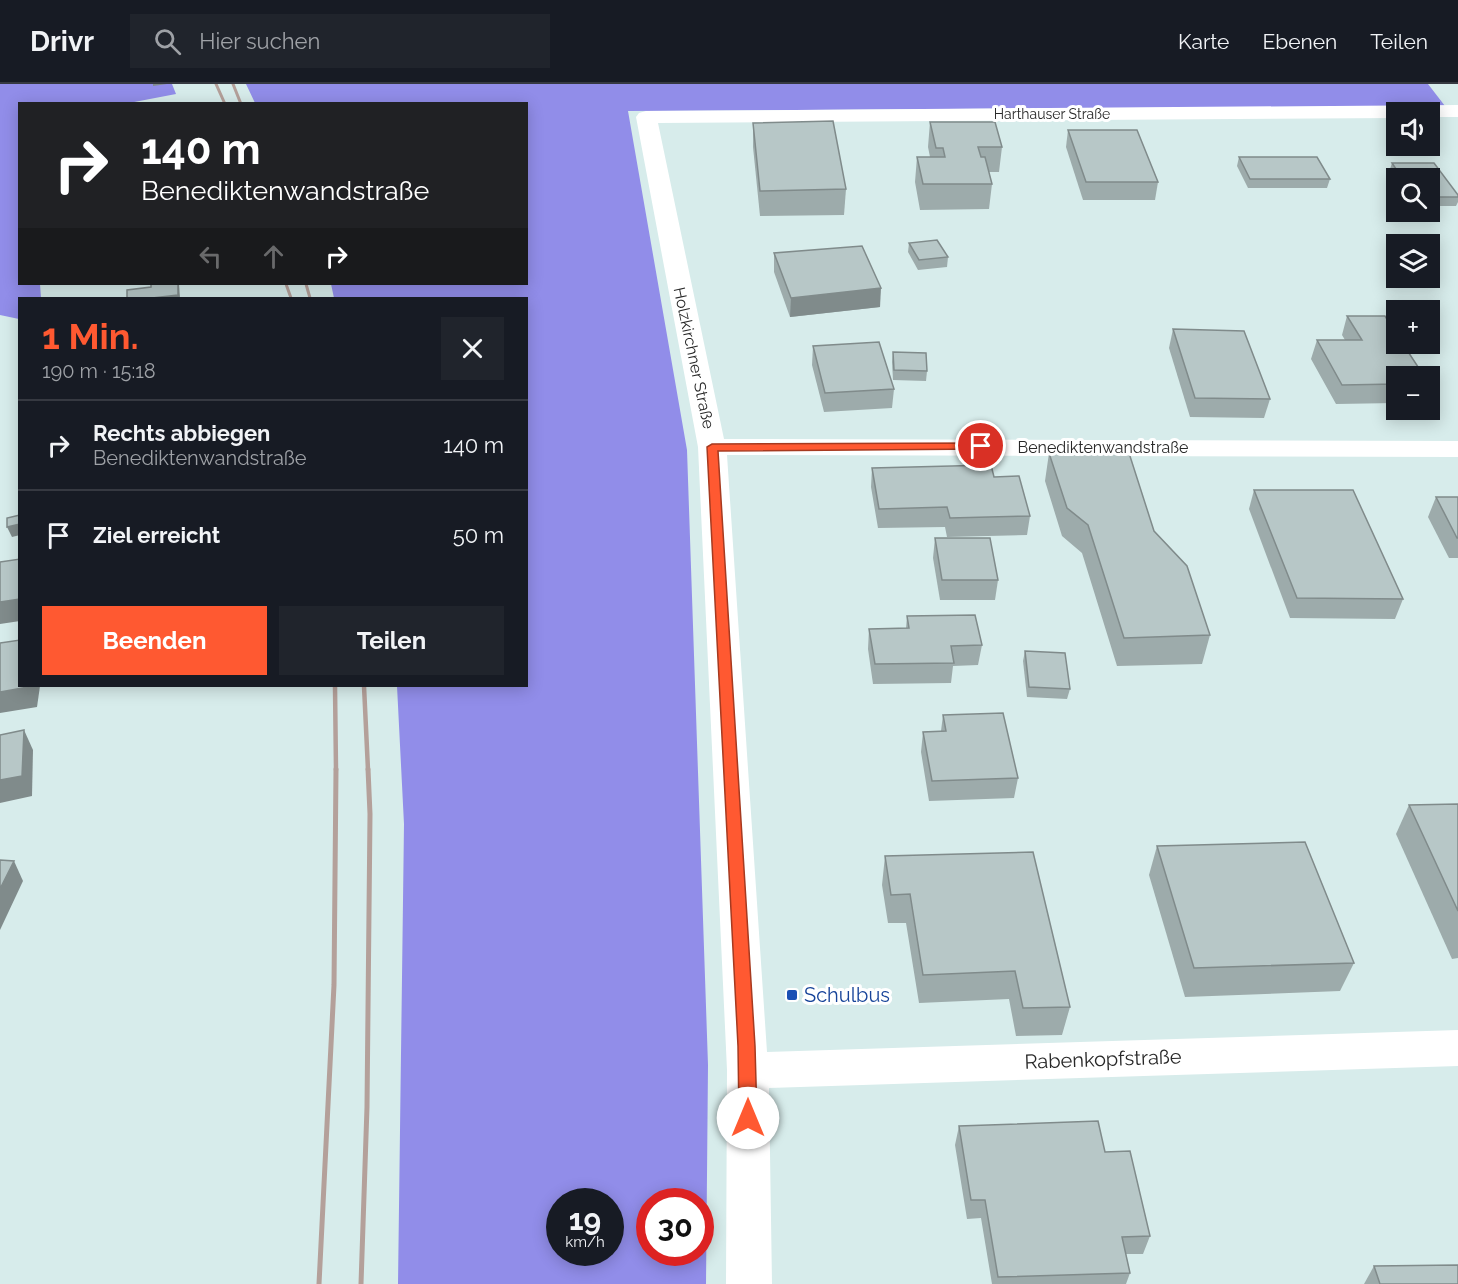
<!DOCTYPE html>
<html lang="de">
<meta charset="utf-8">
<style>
body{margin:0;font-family:Raleway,sans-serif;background:#20242c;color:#f1f3f6;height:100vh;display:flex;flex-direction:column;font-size:22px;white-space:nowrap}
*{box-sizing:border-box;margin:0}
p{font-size:20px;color:#9ea1a6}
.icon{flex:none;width:33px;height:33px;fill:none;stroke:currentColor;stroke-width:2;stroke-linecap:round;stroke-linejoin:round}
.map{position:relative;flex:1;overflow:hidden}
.panel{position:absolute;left:18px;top:213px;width:510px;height:390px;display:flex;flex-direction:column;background:#171b24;border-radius:0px;box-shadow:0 3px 15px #0003}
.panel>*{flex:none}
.guide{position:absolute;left:18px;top:18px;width:510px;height:183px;border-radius:0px;box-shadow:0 3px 15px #0003;background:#202124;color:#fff;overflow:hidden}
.tools{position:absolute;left:1386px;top:18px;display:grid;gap:12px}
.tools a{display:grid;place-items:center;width:54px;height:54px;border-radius:0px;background:#171b24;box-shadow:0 3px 15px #0003;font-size:30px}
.speed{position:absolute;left:546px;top:1104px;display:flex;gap:12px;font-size:30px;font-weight:700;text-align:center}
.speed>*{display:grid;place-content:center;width:78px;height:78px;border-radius:50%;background:#171b24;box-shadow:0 3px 15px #0003;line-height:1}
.speed small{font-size:15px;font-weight:400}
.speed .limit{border:9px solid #d22;background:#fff;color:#111}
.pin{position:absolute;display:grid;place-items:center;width:51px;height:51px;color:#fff;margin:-26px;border:3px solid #fff;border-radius:50%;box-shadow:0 2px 6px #0007}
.me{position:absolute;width:66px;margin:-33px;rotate:0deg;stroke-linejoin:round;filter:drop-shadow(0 0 4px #0008)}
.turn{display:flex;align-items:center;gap:21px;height:126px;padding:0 24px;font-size:27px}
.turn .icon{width:78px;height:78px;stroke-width:2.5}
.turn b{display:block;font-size:42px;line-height:51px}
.lanes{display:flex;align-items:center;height:57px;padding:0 24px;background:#0003;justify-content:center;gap:30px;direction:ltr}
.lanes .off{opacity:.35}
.round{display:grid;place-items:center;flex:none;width:63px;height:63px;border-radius:0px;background:#20242c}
.head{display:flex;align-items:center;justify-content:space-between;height:102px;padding:0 24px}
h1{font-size:36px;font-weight:700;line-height:45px;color:#ff5931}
.button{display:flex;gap:12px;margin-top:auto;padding:12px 24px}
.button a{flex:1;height:69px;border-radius:0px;background:#ff5931;color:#fff;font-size:24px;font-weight:700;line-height:69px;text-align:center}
.button a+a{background:#20242c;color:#f1f3f6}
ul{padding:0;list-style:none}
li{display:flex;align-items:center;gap:18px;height:90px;padding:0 24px;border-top:2px solid #363941}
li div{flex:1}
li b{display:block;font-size:22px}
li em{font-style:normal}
header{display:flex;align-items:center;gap:36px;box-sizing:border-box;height:84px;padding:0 30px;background:#171b24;border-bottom:2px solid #363941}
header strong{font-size:28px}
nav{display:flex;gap:33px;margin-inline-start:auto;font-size:21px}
.search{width:420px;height:54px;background:#20242c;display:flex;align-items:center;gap:15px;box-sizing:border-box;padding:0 21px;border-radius:0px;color:#9ea1a6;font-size:22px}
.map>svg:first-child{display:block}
</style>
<header>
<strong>Drivr</strong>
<div class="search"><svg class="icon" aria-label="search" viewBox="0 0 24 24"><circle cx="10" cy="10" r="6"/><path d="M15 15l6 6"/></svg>Hier suchen</div>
<nav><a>Karte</a><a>Ebenen</a><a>Teilen</a></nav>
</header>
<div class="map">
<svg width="1458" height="1200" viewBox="0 0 1458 1200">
<rect width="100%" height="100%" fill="#d7eceb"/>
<g fill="#918de9" fill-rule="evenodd">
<path d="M0 0H172L176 10 129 19 20 20V200H40L41 214H20L19 235 0 231Z"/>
<path d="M246 0H1428L1445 22 628 27 687 366 708 981 706 1200H398L404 740 397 602H526V214H334L331 200H526V20L255 19ZM560 1118H610V1168H560ZM650 1118H700V1168H650Z"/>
</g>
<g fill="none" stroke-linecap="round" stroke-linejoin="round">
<path fill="#fff" fill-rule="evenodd" d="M1458 21V33H1430V28H1396V34L658 39 724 355 1458 357V373L727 371 767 968 1458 946V982L769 1004 772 1200H726L727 986 698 363 636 33 639 29 646 27Z"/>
<g stroke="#b4a09a" stroke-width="3">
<path d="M216 0 225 20"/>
<path d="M233 0 241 20"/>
<path d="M286 200 291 214"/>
<path d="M306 200 310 214"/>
</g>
<g stroke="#b4a09a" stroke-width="4.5">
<path d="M335 602 336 686"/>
<path d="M364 602 368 686"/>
</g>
<g stroke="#b4a09a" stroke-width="5">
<path d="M319 1200 334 901 336 685"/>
<path d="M361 1200 367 1023 370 730 368 685"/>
</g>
</g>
<g fill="#9dabab">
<path d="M1389 26 1396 28V45H1394L1387 35Z"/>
<path d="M930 38 1002 63 999 88H989L992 100 989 125 920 126 915 98 917 73H930L928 63Z"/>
<path d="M753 39 846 105 844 131 760 132 753 63Z"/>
<path d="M1068 46 1158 98 1155 116H1083L1066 63Z"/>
<path d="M1239 73 1330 95 1327 104H1248L1237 82Z"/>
<path d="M1392 79H1434L1458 111V118L1456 122H1430V94H1396V99L1389 88Z"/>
<path d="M909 159 948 173 947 183 918 186 908 168Z"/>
<path d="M774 169 880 223 790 233 774 188Z"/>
<path d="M1347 232 1396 292V319L1336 320 1311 275 1317 256H1345L1342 251Z"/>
<path d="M1173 245 1270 315 1264 334 1190 333 1169 264Z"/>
<path d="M813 262 894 305 892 324 824 328 812 281Z"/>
<path d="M893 268 927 287 926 297 893 296 892 278Z"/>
<path d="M1049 369 1154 447 1210 551 1202 580 1117 582 1082 469 1062 452 1045 397Z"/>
<path d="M872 384 994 393 1030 432 1027 451 947 453 945 443 878 444 871 403Z"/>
<path d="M1254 406 1403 515 1395 535 1290 534 1249 425Z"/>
<path d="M1436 413H1458V474H1449L1428 433Z"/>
<path d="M935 454 998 496 995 516H940L933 474Z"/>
<path d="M907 532 982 561 978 581 953 582 951 599 873 600 868 565 869 545H906Z"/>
<path d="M1025 567 1070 605 1067 615 1027 613 1023 577Z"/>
<path d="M943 631 1018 694 1014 714 929 717 921 668 923 648 941 647Z"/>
<path d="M1458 720V874L1452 875 1396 750 1409 721Z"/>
<path d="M1157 762 1354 879 1340 907 1185 913 1149 791Z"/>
<path d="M885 772 1070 923 1062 951 1016 952 1009 915 919 919 906 839H888L882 801Z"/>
<path d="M959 1042 1105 1068 1150 1152 1143 1170H1126L1130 1189 1126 1200H992L981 1134 967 1135 955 1061Z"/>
<path d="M1374 1182 1458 1200H1364Z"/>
</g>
<g fill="#808b8b">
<path d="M153 0H167L153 2Z"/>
<path d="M178 200H179L180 214H152Z"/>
<path d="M881 204 880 223 790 233 791 214Z"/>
<path d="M20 440V451L12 453 7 443Z"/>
<path d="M20 515V537L0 540V518Z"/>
<path d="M28 602H40L37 623 0 629V608Z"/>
<path d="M24 646 33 666 32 712 0 719V696Z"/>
<path d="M14 777 23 797 0 846V805Z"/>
</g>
<g fill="#b7c7c7" stroke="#808b8b" stroke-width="1.5">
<path d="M1389 26H1402L1404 28H1396V36Z"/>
<path d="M833 37 846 105 760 107 753 39Z"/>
<path d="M930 38H995L1002 63H978L981 73H985L992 100H923L917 73H945L943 64H936Z"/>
<path d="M1068 46H1137L1158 98H1086Z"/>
<path d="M1239 73H1317L1330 95H1250Z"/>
<path d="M1392 79H1434L1458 111V113H1430V94H1402Z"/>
<path d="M937 156 948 173 919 176 909 159Z"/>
<path d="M862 162 881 204 791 214 774 169Z"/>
<path d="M151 200H178V211L152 214H127V206L151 203Z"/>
<path d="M1347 232H1385L1396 250V260H1403L1424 292H1396V300L1342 301 1317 256H1362Z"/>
<path d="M1173 245 1244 247 1270 315 1195 314Z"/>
<path d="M879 258 894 305 825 309 813 262Z"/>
<path d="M893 268 926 269 927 287 894 286Z"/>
<path d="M1049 369H1129L1154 447 1187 482 1210 551 1124 554 1088 441 1067 424Z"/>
<path d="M991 381 994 393 1019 392 1030 432 950 434 947 423 879 425 872 384Z"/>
<path d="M1254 406H1353L1403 515 1297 514Z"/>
<path d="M1436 413H1458V454H1457Z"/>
<path d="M20 431V440L7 443V434Z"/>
<path d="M935 454H990L998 496H942Z"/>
<path d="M20 475V515L0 518V478Z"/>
<path d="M975 531 982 561 951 562 954 579 875 580 869 545 909 544 907 532Z"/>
<path d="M20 556V602H28V603L0 608V559Z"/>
<path d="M1025 567 1065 569 1070 605 1029 603Z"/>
<path d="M1003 629 1018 694 932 697 923 648 946 647 943 631Z"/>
<path d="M24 646 22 692 0 696V651Z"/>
<path d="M1458 720V827L1409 721Z"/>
<path d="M1305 758 1354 879 1194 884 1157 762Z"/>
<path d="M1033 768 1070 923 1023 924 1015 887 923 891 910 810 891 811 885 772Z"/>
<path d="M0 776 14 777 0 805Z"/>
<path d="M1098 1037 1105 1068 1130 1067 1150 1152 1122 1153 1130 1189 998 1193 985 1116H971L959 1042Z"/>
<path d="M1458 1181V1200H1380L1374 1182Z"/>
</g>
<path fill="#ff5931" stroke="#a63a20" stroke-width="1.5" d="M981 359 986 360V365L718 367 755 962 757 1034 754 1039 748 1041 742 1039 739 1034 738 962 707 363 712 360Z"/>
<rect fill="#1a4fb4" stroke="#fff" stroke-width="2" x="786" y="905" width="12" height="12" rx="3"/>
<g text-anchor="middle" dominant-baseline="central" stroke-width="6" stroke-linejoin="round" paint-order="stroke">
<g font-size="14" fill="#282828" stroke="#fff">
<text x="1052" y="30">Harthauser Straße</text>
</g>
<g font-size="16" fill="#282828" stroke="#fff">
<text transform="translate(694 274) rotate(78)">Holzkirchner Straße</text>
<text x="1103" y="363">Benediktenwandstraße</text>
</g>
<g font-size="20" fill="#164399" stroke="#fff" text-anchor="start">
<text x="804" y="911">Schulbus</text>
</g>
<g font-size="20" fill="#282828" stroke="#fff">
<text transform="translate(1103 975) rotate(-2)">Rabenkopfstraße</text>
</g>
</g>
</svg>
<div class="tools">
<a><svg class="icon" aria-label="sound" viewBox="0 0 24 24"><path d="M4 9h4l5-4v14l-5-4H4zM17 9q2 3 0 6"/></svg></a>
<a><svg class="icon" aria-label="search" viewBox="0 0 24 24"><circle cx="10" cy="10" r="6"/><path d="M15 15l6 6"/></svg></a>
<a><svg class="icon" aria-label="layers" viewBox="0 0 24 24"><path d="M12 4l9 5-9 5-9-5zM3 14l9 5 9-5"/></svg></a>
<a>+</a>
<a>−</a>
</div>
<div class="speed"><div>19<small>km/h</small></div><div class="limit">30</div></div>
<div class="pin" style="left:981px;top:362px;background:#d93025"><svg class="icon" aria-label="arrive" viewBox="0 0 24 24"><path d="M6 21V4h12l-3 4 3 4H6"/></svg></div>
<svg class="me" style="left:748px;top:1034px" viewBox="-20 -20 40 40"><circle r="19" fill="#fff"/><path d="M0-13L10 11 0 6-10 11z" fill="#ff5931"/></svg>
<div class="guide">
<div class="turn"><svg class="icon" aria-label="right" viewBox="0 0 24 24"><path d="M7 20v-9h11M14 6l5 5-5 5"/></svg><div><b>140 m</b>Benediktenwandstraße</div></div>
<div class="lanes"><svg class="icon off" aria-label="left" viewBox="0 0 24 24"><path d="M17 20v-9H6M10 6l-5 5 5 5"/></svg><svg class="icon off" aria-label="ahead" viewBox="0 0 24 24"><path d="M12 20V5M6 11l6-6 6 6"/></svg><svg class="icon" aria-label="right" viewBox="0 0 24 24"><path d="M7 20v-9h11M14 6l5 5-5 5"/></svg></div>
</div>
<section class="panel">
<div class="head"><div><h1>1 Min.</h1><p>190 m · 15:18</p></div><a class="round"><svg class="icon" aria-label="close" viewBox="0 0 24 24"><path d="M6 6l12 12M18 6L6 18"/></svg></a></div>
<ul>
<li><svg class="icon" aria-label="right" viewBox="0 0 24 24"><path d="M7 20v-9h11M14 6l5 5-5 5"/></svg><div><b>Rechts abbiegen</b><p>Benediktenwandstraße</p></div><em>140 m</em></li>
<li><svg class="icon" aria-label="arrive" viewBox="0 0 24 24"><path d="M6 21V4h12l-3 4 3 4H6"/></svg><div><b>Ziel erreicht</b></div><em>50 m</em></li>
</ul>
<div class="button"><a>Beenden</a><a>Teilen</a></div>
</section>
</div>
